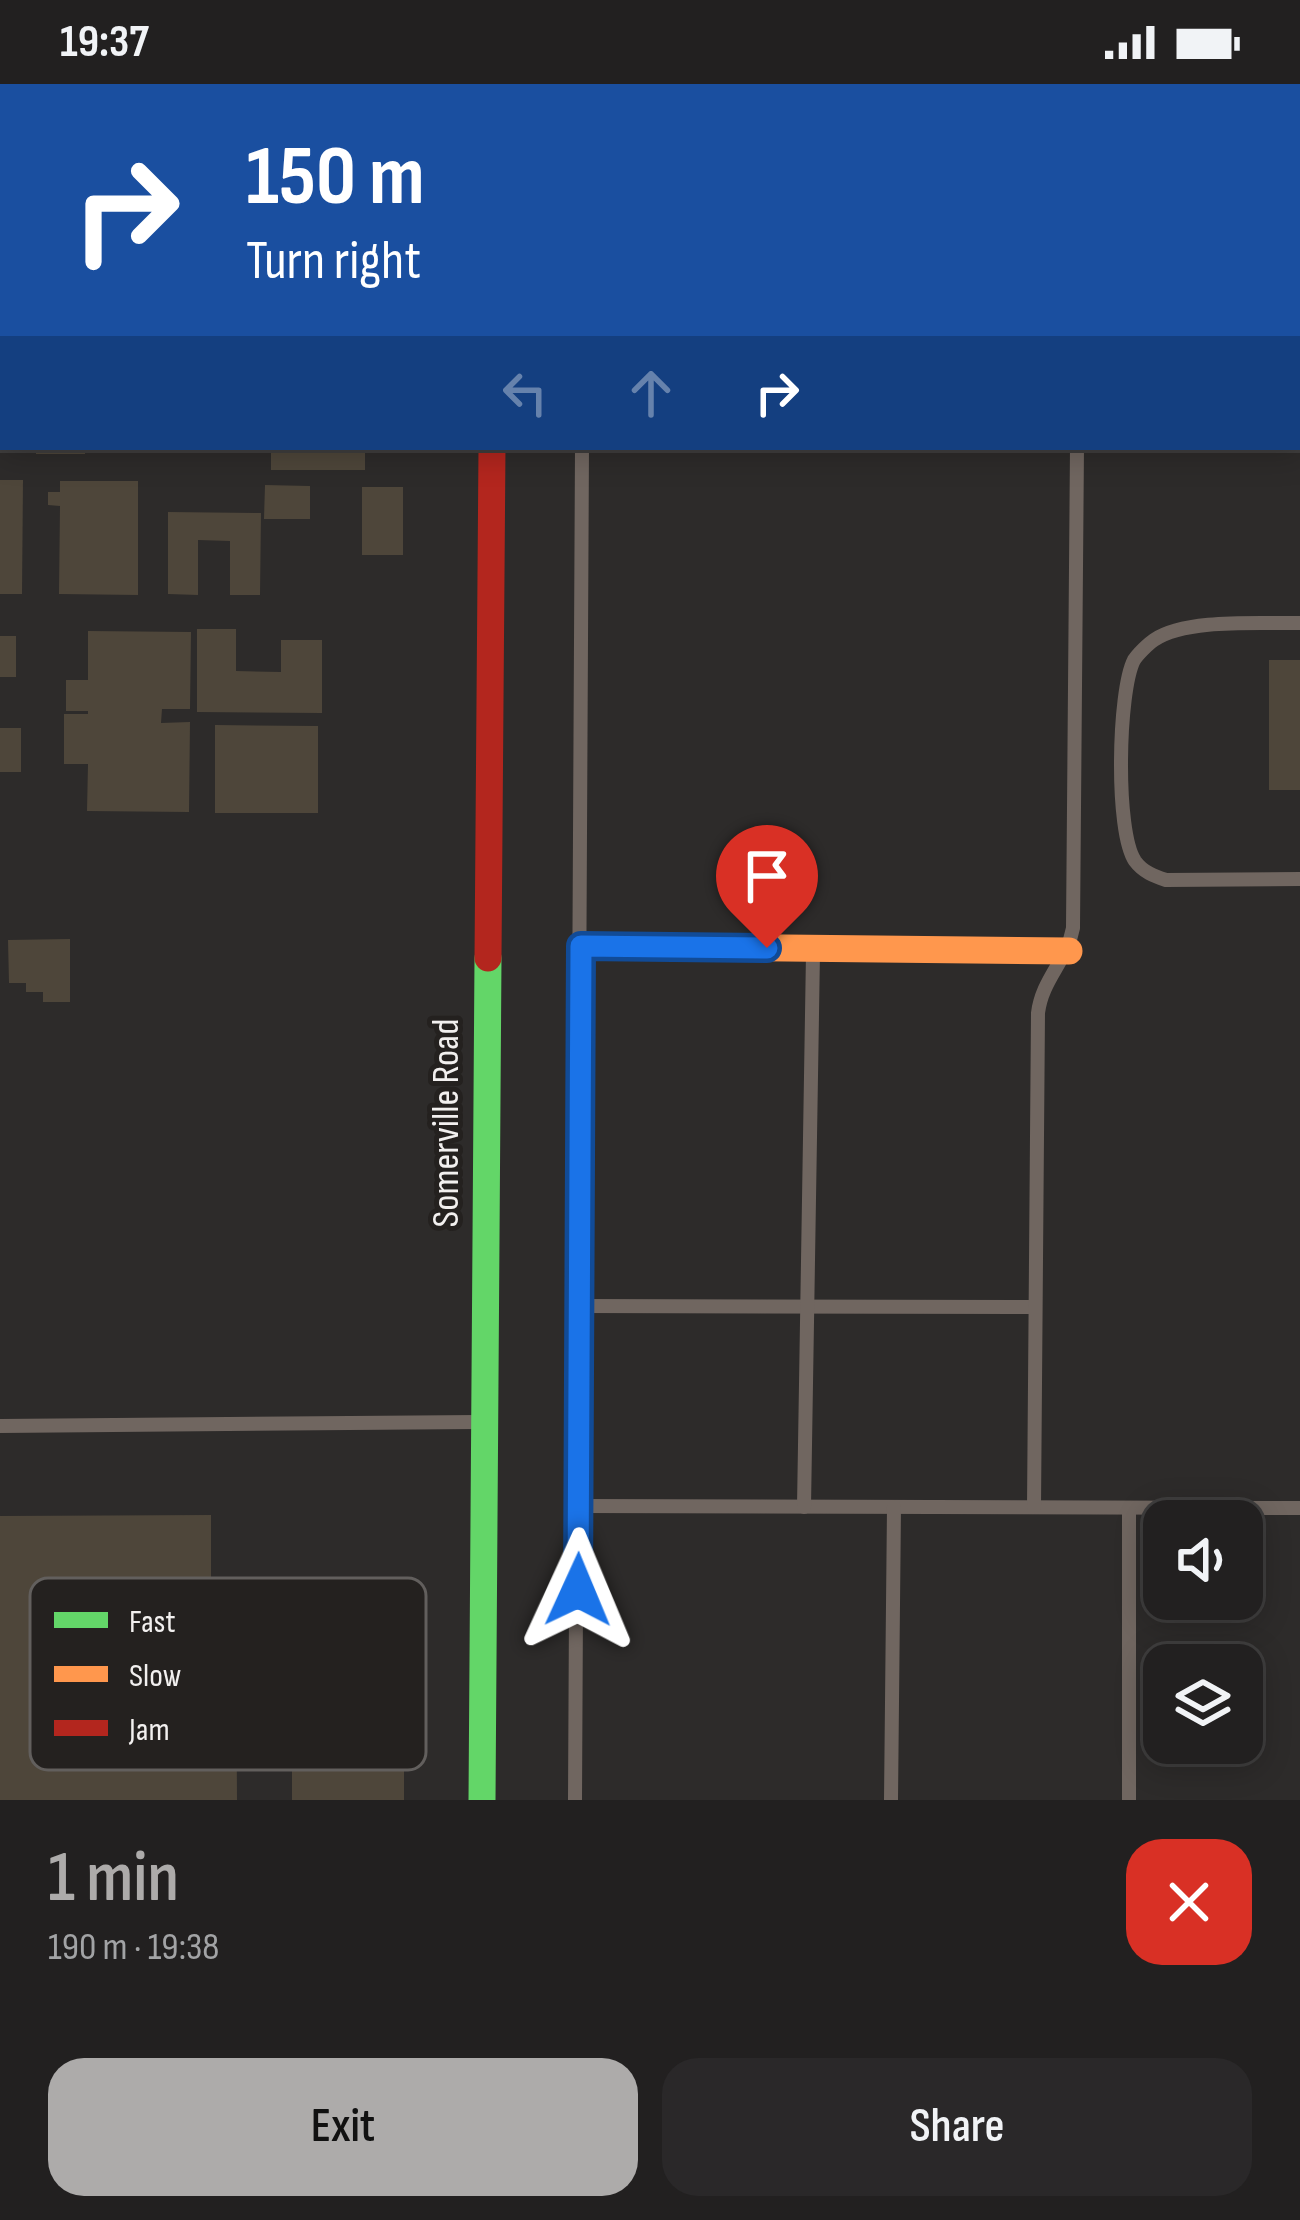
<!DOCTYPE html>
<meta charset="utf-8">
<style>
body{margin:0;font-family:"Sofia Sans Condensed",sans-serif;background:#2a2829;color:#f1f3f6;height:100vh;display:flex;flex-direction:column;font-size:45px;white-space:nowrap}
*{box-sizing:border-box;margin:0}
p{font-size:39px;color:#a2a3a5}
.icon{flex:none;width:66px;height:66px;fill:none;stroke:currentColor;stroke-width:2;stroke-linecap:round;stroke-linejoin:round}
.map{position:relative;height:1716px;overflow:hidden}
.sheet{display:flex;flex-direction:column;background:#222020;flex:1}
.sheet>*{flex:none}
.top-card{position:absolute;left:0px;top:0px;width:1302px;height:366px;box-shadow:0 6px 30px #0003,0 0 0 3px #3f3e3e;background:#1a4fa0;color:#fff;overflow:hidden}
.buttons{position:absolute;left:1143px;top:1416px;display:grid;gap:24px}
.buttons a{display:grid;place-items:center;width:120px;height:120px;border-radius:24px;background:#222020;box-shadow:0 6px 30px #0003,0 0 0 3px #3f3e3e;font-size:60px}
.pin{position:absolute;display:grid;place-items:center;width:102px;height:102px;color:#fff;margin:-123px -51px;border-radius:50% 50% 50% 0;rotate:-45deg;box-shadow:0 0 12px #0007}
.pin .icon{rotate:45deg}
.me{position:absolute;width:132px;margin:-66px;rotate:1deg;stroke-linejoin:round;filter:drop-shadow(0 0 9px #0008)}
.turn{display:flex;align-items:center;gap:42px;height:252px;padding:0 48px;font-size:54px}
.turn .icon{width:156px;height:156px;stroke-width:2.5}
.turn b{display:block;font-size:84px;line-height:102px}
.lanes{display:flex;align-items:center;height:114px;padding:0 48px;background:#0003;justify-content:center;gap:60px;direction:ltr}
.lanes .off{opacity:.35}
.round{display:grid;place-items:center;flex:none;width:126px;height:126px;border-radius:36px;background:#2a2829}
.overview{display:flex;align-items:center;justify-content:space-between;height:204px;padding:0 48px}
h1{font-size:72px;font-weight:600;line-height:90px;color:#adabaa}
.button{display:flex;gap:24px;margin-top:auto;padding:24px 48px}
.button a{flex:1;height:138px;border-radius:36px;background:#adabaa;color:#111;font-size:48px;font-weight:600;line-height:138px;text-align:center}
.button a+a{background:#2a2829;color:#f1f3f6}
.status{display:flex;justify-content:space-between;align-items:center;height:84px;padding:0 60px;background:#222020;direction:ltr}
.status svg{height:33px;fill:currentColor}
.map>svg:first-child{display:block}
</style>
<div class="status"><b>19:37</b><svg viewBox="0 0 49 12"><path d="M0 12V9h3v3zM5 12V6h3v6zM10 12V3h3v9zM15 12V0h3v12zM26 1h20v11H26zM47 4h2v5h-2z"/></svg></div>
<div class="map">
<svg width="1300" height="1716" viewBox="0 0 1300 1716">
<rect width="100%" height="100%" fill="#2d2b2a"/>
<g fill="#4e463a">
<rect x="36" y="363" width="49" height="7"/>
<rect x="271" y="363" width="94" height="23"/>
<path d="M0 396H23L22 510H0Z"/>
<path d="M60 397H138V511L59 510 60 422 48 421V408H60Z"/>
<path d="M265 401 310 402V435H264Z"/>
<rect x="362" y="403" width="41" height="68"/>
<path d="M168 428 261 429 260 511H230V457L198 456V511L168 510Z"/>
<path d="M197 545H236V587L281 588V556H322V629L197 628Z"/>
<path d="M88 547 191 548 190 625H162L161 639 190 638 189 728 87 727 88 680H64V630H88V627H66V596H88Z"/>
<rect x="0" y="552" width="16" height="41"/>
<rect x="1269" y="576" width="31" height="130"/>
<path d="M215 641 318 642V729H215Z"/>
<rect x="0" y="644" width="21" height="44"/>
<path d="M70 855V918H43V908H26V899H9L8 856Z"/>
<path d="M211 1431V1539H236L237 1716H0V1432Z"/>
<path d="M318 1518H404V1716H292V1645L319 1644Z"/>
</g>
<g fill="none" stroke-linecap="round" stroke-linejoin="round">
<g stroke="#706660" stroke-width="14">
<path d="M1300 539C1261 540 1186 534 1154 556 1148 560 1138 570 1134 576 1118 607 1115 748 1135 777 1143 788 1154 792 1166 796L1300 795"/>
<path d="M580 1222 1035 1223"/>
<path d="M0 1342 478 1338"/>
<path d="M579 1422 1300 1424"/>
<path d="M804 1423 813 869"/>
<path d="M1034 1423 1038 929C1042 895 1067 877 1073 844L1077 363"/>
<path d="M1129 1424V1716"/>
<path d="M575 1716 582 363"/>
<path d="M891 1716 894 1423"/>
</g>
<g stroke="#63d668" stroke-width="27">
<path d="M1299 88H1300"/>
<path d="M482 1716 488 874"/>
</g>
<g stroke="#ff974d" stroke-width="27">
<path d="M494 0V3"/>
<path d="M581 862 1069 867"/>
</g>
<path stroke="#b3261e" stroke-width="27" d="M488 874 492 363"/>
</g>
<g fill="none" stroke-linecap="round" stroke-linejoin="round">
<g stroke="#114b97" stroke-width="30">
<path id="route" d="M578 1506 581 862 767 864"/>
</g>
<use href="#route" stroke="#1a73e8" stroke-width="21"/>
</g>
<g text-anchor="middle" dominant-baseline="central" stroke-width="10" stroke-linejoin="round" paint-order="stroke">
<g font-size="39" fill="#f2f0ef" stroke="#24211f">
<text transform="translate(446 1039) rotate(-90)">Somerville Road</text>
</g>
</g>
<rect x="30" y="1494" width="396" height="192" rx="18" fill="#24211f" stroke="#625f5d" stroke-width="3"/>
<rect x="54" y="1528" width="54" height="16" fill="#63d668"/>
<rect x="54" y="1582" width="54" height="16" fill="#ff974d"/>
<rect x="54" y="1636" width="54" height="16" fill="#b3261e"/>
<g font-size="33" fill="#f2f0ef">
<text x="129" y="1548">Fast</text>
<text x="129" y="1602">Slow</text>
<text x="129" y="1656">Jam</text>
</g>
</svg>
<div class="buttons">
<a><svg class="icon" aria-label="sound" viewBox="0 0 24 24"><path d="M4 9h4l5-4v14l-5-4H4zM17 9q2 3 0 6"/></svg></a>
<a><svg class="icon" aria-label="layers" viewBox="0 0 24 24"><path d="M12 4l9 5-9 5-9-5zM3 14l9 5 9-5"/></svg></a>
</div>
<div class="pin" style="left:767px;top:864px;background:#d93025"><svg class="icon" aria-label="arrive" viewBox="0 0 24 24"><path d="M6 21V4h12l-3 4 3 4H6"/></svg></div>
<svg class="me" style="left:578px;top:1506px" viewBox="-20 -20 40 40"><path d="M0-17L14 15 0 8-14 15z" fill="#1a73e8" stroke="#fff" stroke-width="4"/></svg>
<div class="top-card">
<div class="turn"><svg class="icon" aria-label="right" viewBox="0 0 24 24"><path d="M7 20v-9h11M14 6l5 5-5 5"/></svg><div><b>150 m</b>Turn right</div></div>
<div class="lanes"><svg class="icon off" aria-label="left" viewBox="0 0 24 24"><path d="M17 20v-9H6M10 6l-5 5 5 5"/></svg><svg class="icon off" aria-label="ahead" viewBox="0 0 24 24"><path d="M12 20V5M6 11l6-6 6 6"/></svg><svg class="icon" aria-label="right" viewBox="0 0 24 24"><path d="M7 20v-9h11M14 6l5 5-5 5"/></svg></div>
</div>
</div>
<section class="sheet">
<div class="overview"><div><h1>1 min</h1><p>190 m · 19:38</p></div><a class="round" style="background:#d93025;color:#fff"><svg class="icon" aria-label="close" viewBox="0 0 24 24"><path d="M6 6l12 12M18 6L6 18"/></svg></a></div>
<div class="button"><a>Exit</a><a>Share</a></div>
</section>
